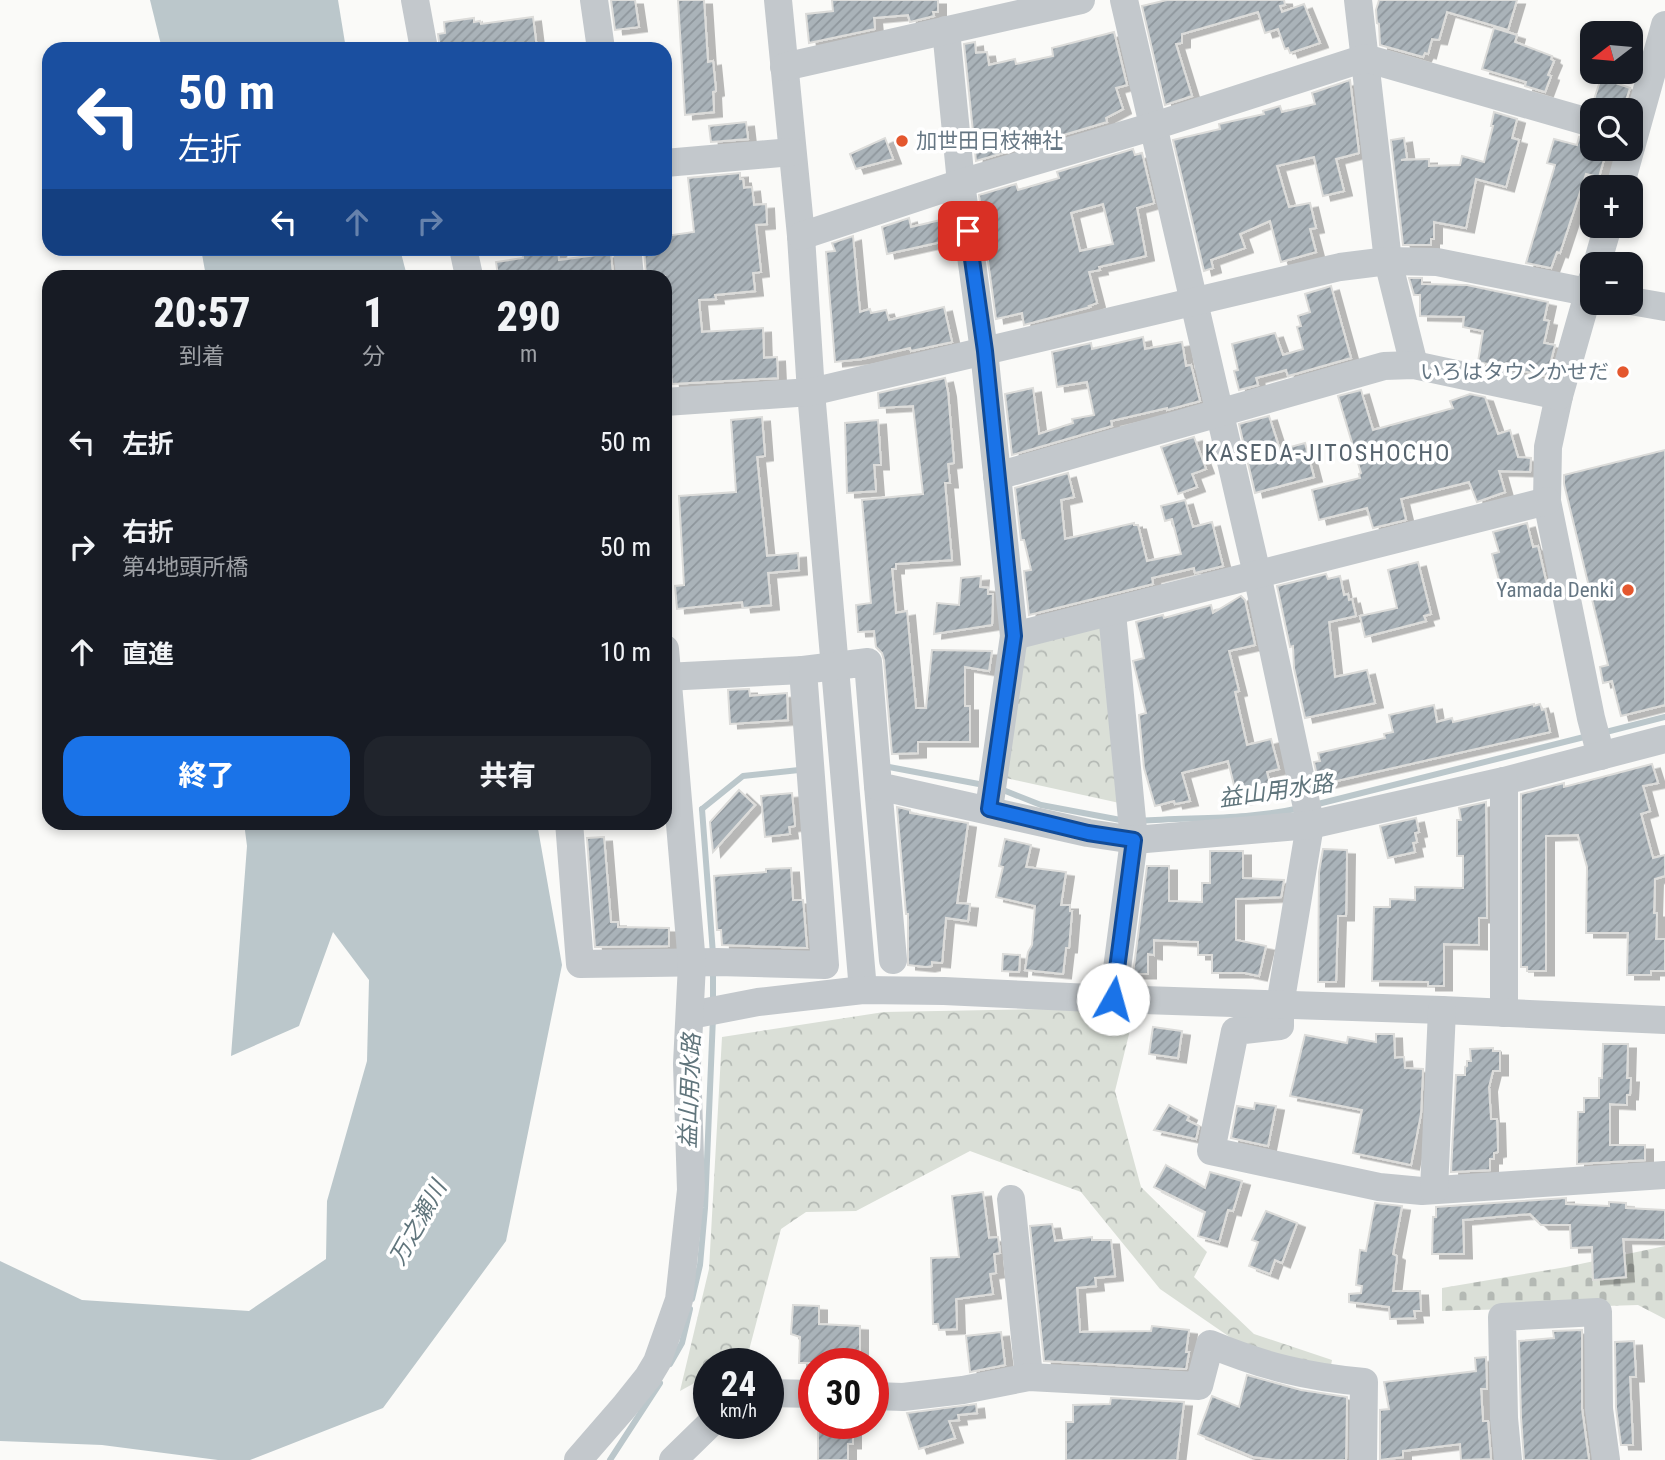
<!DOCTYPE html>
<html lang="ja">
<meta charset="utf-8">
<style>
body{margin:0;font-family:"Roboto Condensed","Noto Sans JP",sans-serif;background:#20242c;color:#f1f3f6;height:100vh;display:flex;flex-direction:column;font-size:26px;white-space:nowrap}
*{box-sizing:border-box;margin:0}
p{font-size:23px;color:#9ea1a6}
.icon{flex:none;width:38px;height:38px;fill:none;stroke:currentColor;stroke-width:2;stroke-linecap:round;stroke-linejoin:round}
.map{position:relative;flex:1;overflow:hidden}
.side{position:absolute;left:42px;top:270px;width:630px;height:560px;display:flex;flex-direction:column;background:#171b24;border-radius:21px;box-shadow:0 4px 10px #0003}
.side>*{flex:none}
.hud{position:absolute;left:42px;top:42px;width:630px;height:214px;border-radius:21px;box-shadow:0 4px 10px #0003;background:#1a4fa0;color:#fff;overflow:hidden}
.needle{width:46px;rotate:254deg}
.tools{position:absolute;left:1580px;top:21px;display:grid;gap:14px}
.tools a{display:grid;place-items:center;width:63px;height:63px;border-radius:14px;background:#171b24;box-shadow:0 4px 10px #0003;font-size:35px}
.speed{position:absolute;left:693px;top:1348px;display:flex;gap:14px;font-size:35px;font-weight:700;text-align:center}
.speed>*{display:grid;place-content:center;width:91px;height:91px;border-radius:50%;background:#171b24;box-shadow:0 4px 10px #0003;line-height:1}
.speed small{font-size:18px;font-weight:400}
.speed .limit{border:10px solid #d22;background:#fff;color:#111}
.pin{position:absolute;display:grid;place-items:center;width:60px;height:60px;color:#fff;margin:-30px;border-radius:14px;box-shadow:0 4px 10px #0006}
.me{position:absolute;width:77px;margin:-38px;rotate:7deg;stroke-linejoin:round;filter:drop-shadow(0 0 5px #0008)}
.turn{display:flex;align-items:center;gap:24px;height:147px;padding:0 21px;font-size:32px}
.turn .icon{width:91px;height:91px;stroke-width:2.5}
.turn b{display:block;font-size:49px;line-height:60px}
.lanes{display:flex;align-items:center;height:66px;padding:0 21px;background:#0003;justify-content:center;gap:35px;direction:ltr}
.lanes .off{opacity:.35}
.eta{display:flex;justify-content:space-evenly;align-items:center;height:119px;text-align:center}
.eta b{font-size:42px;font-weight:800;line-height:49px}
.cta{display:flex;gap:14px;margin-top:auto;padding:14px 21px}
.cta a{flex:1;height:80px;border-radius:21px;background:#1a73e8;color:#fff;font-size:28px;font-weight:800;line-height:80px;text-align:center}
.cta a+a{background:#20242c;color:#f1f3f6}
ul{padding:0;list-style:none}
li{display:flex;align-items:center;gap:21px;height:105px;padding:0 21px}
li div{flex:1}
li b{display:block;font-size:26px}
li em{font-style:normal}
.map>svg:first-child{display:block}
</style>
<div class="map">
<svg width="1665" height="1460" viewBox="0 0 1665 1460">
<defs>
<pattern id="forest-crowns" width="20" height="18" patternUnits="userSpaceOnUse" patternTransform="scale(1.75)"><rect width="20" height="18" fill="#dadfd7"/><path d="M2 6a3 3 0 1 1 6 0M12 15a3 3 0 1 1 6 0" fill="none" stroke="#b4b9b4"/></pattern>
<pattern id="cemetery-stones" width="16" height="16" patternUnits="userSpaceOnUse" patternTransform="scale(1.75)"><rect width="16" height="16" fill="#dadfd7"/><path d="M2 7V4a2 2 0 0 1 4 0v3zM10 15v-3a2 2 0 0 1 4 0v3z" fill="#b4b9b4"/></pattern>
<pattern id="building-hatch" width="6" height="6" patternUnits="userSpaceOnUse" patternTransform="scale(1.75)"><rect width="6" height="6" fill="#aab3b9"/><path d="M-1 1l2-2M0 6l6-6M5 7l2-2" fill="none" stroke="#8e969c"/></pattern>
<filter id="shadow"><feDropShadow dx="8" dy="4.5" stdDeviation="0" flood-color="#0004"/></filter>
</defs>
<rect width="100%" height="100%" fill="#fafaf8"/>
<g fill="url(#forest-crowns)">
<path d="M1100 624 1124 804 1006 778 1022 646Z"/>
<path d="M1047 1009 1134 1014 1115 1091 1141 1187 1207 1252 1194 1277 1254 1334 1332 1360 1330 1371 1253 1353 1160 1289 1081 1192 970 1151 856 1211 806 1212 781 1229 748 1354 731 1363H709V1375L680 1391 709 1269 722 1037 884 1012Z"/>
</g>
<path fill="url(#cemetery-stones)" d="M1665 1246V1319L1638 1305 1442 1311V1288L1566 1267Z"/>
<g fill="#bbc7cb">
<path d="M150 0H338L346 49H162Z"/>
<path d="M201 249H400L407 276H206Z"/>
<path d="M244 823H537L562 965 506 1241 383 1408 250 1460H218L102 1445 0 1441V1261L82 1300 249 1311 326 1259 327 1201 367 1061 369 980 333 932 299 1026 231 1056 247 846Z"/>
</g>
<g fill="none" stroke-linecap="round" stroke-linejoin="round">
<g stroke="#bbc7cb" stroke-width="6">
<path d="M1602 733 1665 717"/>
<path d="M889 767 984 785"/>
<path d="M998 788 1041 805 1126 821"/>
<path d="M1314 805 1588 736"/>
<path d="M702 809 713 954"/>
<path d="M702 809 743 776 799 770"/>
<path d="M1140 821C1193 817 1248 820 1300 808"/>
<path d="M713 1002V968"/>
<path d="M692 1299 700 1265 705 1208 713 1017"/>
<path d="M670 1364 682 1343 690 1309"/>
<path d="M610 1460 660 1383"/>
</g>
</g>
<g fill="url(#building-hatch)" stroke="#dcdcda" stroke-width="2" fill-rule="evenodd" filter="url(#shadow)">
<path d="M611 0H635L639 27 615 30Z"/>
<path d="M678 0H704L708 62 713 61 716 91 713 92 714 112 685 115Z"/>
<path d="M832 0H938V12H933L934 16 910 22 908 15 874 18 875 29 809 43 806 14 833 11Z"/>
<path d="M1167 0H1284L1285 5 1280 6 1282 12 1304 4 1320 43 1290 53 1288 48 1285 49 1278 29 1265 33 1258 12 1182 34V43L1176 44 1192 96 1165 105 1142 6Z"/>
<path d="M1379 0H1517L1508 30 1447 12 1439 40 1432 39 1428 54 1425 53 1423 57 1380 45 1379 24 1377 23 1376 10Z"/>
<path d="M533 17 537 49H440L438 34 445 33 444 22 474 18V22L480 21 481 24Z"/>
<path d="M1494 28 1517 35 1515 42 1552 56 1551 59 1554 61 1548 75 1551 76 1545 92 1525 86 1526 82 1482 69Z"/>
<path d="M1114 32 1127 85 1116 88 1123 109 1106 118 1107 122 976 161 964 44 975 42 976 53 987 52 989 65 1015 59 1016 64 1053 56 1052 48Z"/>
<path d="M1601 78 1630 88 1623 110H1602L1592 106Z"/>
<path d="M1350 80 1359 153 1336 159 1344 191 1323 196 1314 157 1277 166 1289 207 1310 203 1316 228 1310 229 1316 252 1281 262 1270 221 1240 234 1245 248 1211 260 1213 268 1204 271 1173 140 1220 129 1219 124 1264 114 1263 111 1280 106 1282 112 1315 104 1312 93Z"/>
<path d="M1494 112 1517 119 1512 138 1519 140 1506 187 1476 179 1466 228 1434 222V239H1431V245H1403L1391 140 1404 138 1407 159 1401 160 1429 159V166L1460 165 1462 156 1484 162 1493 126H1491Z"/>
<path d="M746 122 748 139 711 142 709 126Z"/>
<path d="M1579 137 1592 139V149H1607L1599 177 1586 174 1560 253 1557 252 1551 268 1526 263 1555 165 1547 163 1554 139 1577 145Z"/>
<path d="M885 138 893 159 856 169 850 154Z"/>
<path d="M1133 149 1135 155 1142 153 1154 203 1137 208 1146 256 1099 267 1100 270 1089 272 1097 303 1089 306 1090 307 1024 325 1022 313 996 319 979 195 1016 184 1018 190 1059 178 1057 172ZM1103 204 1113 244 1080 251 1071 213Z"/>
<path d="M740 173V179H743L744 188 752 187 754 205 766 204 767 224 756 225 761 272 753 273 755 291 715 295 716 299 699 300 702 332 763 328 764 358 777 357 778 378 672 384 669 348 665 349V276H646L644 248H665V236L694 232 688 178Z"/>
<path d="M909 218 911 227 945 219 950 240 887 254 882 227Z"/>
<path d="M853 236 860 312 870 309 871 313 886 310 889 320 944 307 952 342 911 351 910 348 862 359 835 362 826 252 835 251 832 243Z"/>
<path d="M522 248H558L559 260 611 253 613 276H498L496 262 523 258Z"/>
<path d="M1409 278H1422V284L1467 285 1548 302 1544 320 1549 321 1544 343 1555 345 1547 376 1478 362 1483 331 1463 327 1464 317 1420 316V295H1414Z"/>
<path d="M1331 286 1351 358 1288 376 1286 370 1256 378 1258 385 1239 390 1234 371 1238 370 1232 344 1275 333 1283 355 1303 349 1297 327 1301 326 1298 316 1310 312 1305 294Z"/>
<path d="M1143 337 1145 349 1182 342 1186 366 1191 365 1200 401 1167 410V408L1111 421 1112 426 1012 455 1005 394 1033 388 1039 434 1073 423 1072 419 1094 415 1087 382 1057 387 1052 352 1091 343 1092 349Z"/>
<path d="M945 378 948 392 954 463 948 464 950 483H945L952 560 896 564V569H892L896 613 907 611 916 708H926L932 650 992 651 989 671 965 667V706H970V742H918V753L892 754 884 660 882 653 876 647 874 631 858 632 856 605 871 603 862 500 923 494 913 406 879 408 878 393Z"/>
<path d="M1361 390 1373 430 1453 408 1450 401 1470 394 1485 397 1498 434 1510 430 1518 457 1531 458 1530 472 1499 471 1505 492 1477 502 1469 482 1401 499 1406 520 1373 528 1367 508 1319 520 1312 490 1360 478 1359 474 1361 473 1338 396Z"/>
<path d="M1269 416 1280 450 1305 443 1314 477 1255 493 1239 424Z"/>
<path d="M762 417 765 456 757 457 767 556 798 553 799 570 768 573 771 605 743 608 742 602 677 609 675 586 684 585 679 496 736 492 731 420Z"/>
<path d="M878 420 881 465H874L876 491 847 493 845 423Z"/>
<path d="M1194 437 1206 469 1192 474 1197 487 1178 494 1161 447Z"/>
<path d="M1665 450V705L1621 716 1612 681 1603 683 1600 667 1608 665 1564 484V475Z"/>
<path d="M1068 473 1074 497 1061 500 1065 539 1134 523V525H1138L1147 561 1181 554 1172 519 1165 521 1161 506 1185 500 1193 527 1212 522 1223 566 1195 573 1194 568 1152 578 1153 584 1029 615 1024 571 1031 570 1024 540H1021L1015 488Z"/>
<path d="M1527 523 1533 547 1538 546 1547 585 1535 588 1534 584 1502 592 1492 554 1499 552 1493 532Z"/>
<path d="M1418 562 1431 614 1424 616 1426 621 1365 637 1360 616 1397 608 1388 570Z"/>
<path d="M1326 574 1328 579 1340 576 1344 595 1348 594 1349 600 1352 599 1356 616 1329 622 1335 677 1367 670 1375 703 1305 718 1294 668 1293 646 1290 647 1277 586Z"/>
<path d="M981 576 980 587 988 588V594H993L992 625 934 634 937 603 959 605 961 578Z"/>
<path d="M1241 596 1245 600 1255 645 1229 651 1239 691 1235 692 1247 745 1271 739 1279 769 1267 772 1272 792 1238 801 1228 761 1182 773 1190 801 1175 804 1174 801 1155 806 1144 768 1139 715 1146 713 1133 661 1144 658 1136 622 1163 615 1164 618 1211 605 1213 613Z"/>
<path d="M749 689 750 696 787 693 788 720 730 724 728 690Z"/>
<path d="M1534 704V706L1540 704 1542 710 1545 709 1550 732 1319 785 1314 762 1320 761 1318 753 1385 738 1384 734 1393 732 1389 715 1434 705 1437 722 1452 718 1453 722Z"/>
<path d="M1652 764 1658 783 1643 786 1650 811 1641 814 1653 858 1665 855V876L1655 879 1654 913H1657L1656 939H1665V971H1651V975H1627L1628 933H1586L1587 867 1578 835 1546 836V971H1527V967H1521V794L1564 783V787Z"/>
<path d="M739 790 755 805 713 852 710 822Z"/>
<path d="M792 793 795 826 789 827 790 834 765 837 761 796Z"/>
<path d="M1486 802 1487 918H1479V945L1444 944V986H1428V982L1372 981 1374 907H1390V899L1415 900V887L1463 888V856H1457V820H1461L1459 808Z"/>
<path d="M897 807 910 810V813L968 823 957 903 970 904 968 921 946 918 942 963 932 962V966L927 967 908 965V914H906Z"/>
<path d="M1416 818 1419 832 1415 833 1417 842 1413 843 1415 852 1388 858 1380 826Z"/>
<path d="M604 837 611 922H618V927L669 928V946L595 947 587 838Z"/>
<path d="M1005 839 1031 845 1026 867 1066 872 1061 905H1070V911H1072L1069 948H1066L1063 974 1025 970 1028 952 1032 945 1035 906 996 897 1003 867 999 866Z"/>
<path d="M1323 849 1347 850 1346 916H1338L1336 982H1318L1319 872Z"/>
<path d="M1210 851H1243V878L1284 880 1281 897 1236 899V940L1266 946 1259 976 1245 973H1212V955H1198V942L1154 940V955L1148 954V974H1133L1147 866H1169V901L1202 902V883H1210Z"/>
<path d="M791 868 793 900H803L807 948 722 945 721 930H717L714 876 766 872V869Z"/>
<path d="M1003 954 1020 955 1019 972 1002 971Z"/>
<path d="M1153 1027 1182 1031 1178 1058 1149 1054Z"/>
<path d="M1376 1034H1394L1395 1058 1404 1057 1405 1068 1423 1069 1421 1114 1411 1165 1353 1153 1362 1110 1290 1096 1305 1035 1347 1043 1348 1037 1376 1042Z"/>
<path d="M1603 1044H1628L1627 1078H1631L1630 1095H1627V1105L1610 1104V1145H1645V1160L1577 1164 1578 1112H1584V1098H1599V1078H1602Z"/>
<path d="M1493 1048V1051H1500V1071H1493L1489 1087 1491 1119H1497L1498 1152 1494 1153V1159H1490V1170L1451 1172 1456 1075H1465V1067L1467 1066V1061H1471L1470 1049Z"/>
<path d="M1255 1103 1276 1106 1268 1146 1231 1138 1237 1106 1254 1109Z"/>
<path d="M1169 1105 1189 1116 1187 1120 1199 1126 1196 1139 1154 1130Z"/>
<path d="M1166 1165 1205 1188 1210 1172 1242 1181 1233 1211 1228 1210 1219 1242 1198 1236 1205 1212 1154 1187Z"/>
<path d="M983 1192 989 1238 998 1237 1000 1253 994 1254 996 1273 990 1274 993 1294 956 1299 957 1329 939 1330 938 1324H933L931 1258 959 1257 952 1196Z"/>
<path d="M1566 1198V1204L1609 1206V1202L1626 1203V1208L1665 1210V1240L1623 1239 1626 1277 1593 1280 1592 1247 1571 1248 1570 1225H1541L1530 1214 1463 1220 1464 1254H1432L1433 1217H1436V1207Z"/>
<path d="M1375 1203 1402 1206 1393 1254 1397 1256 1393 1291H1420L1421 1311H1414L1415 1318 1390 1319 1389 1307 1349 1302V1294L1361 1293 1362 1286 1356 1285 1360 1250 1366 1251Z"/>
<path d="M1266 1211 1297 1223 1282 1263 1275 1260 1270 1274 1249 1266 1258 1242 1252 1240Z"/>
<path d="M1052 1224 1055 1241 1092 1237V1240H1111L1115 1276 1095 1278 1096 1286 1077 1288 1080 1332 1151 1331 1152 1326 1189 1330 1186 1352H1189L1186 1369 1044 1361 1030 1226Z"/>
<path d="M793 1305 819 1306V1324L860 1326V1363H799L800 1337 791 1334Z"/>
<path d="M1582 1330V1409L1589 1460H1524L1521 1417 1519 1341 1554 1338 1553 1331Z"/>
<path d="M1001 1332 1005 1365 970 1372 966 1336Z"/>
<path d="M1634 1341 1636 1377H1630L1633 1445H1621L1616 1408 1615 1342Z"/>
<path d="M1486 1357 1487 1389H1481L1483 1421H1488L1491 1459 1461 1460 1460 1444 1403 1451V1457L1380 1460V1410L1389 1409 1384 1382 1476 1371 1475 1358Z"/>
<path d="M1247 1375 1301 1390 1347 1397 1346 1460H1276L1253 1457 1198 1434 1212 1396 1239 1407Z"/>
<path d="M1111 1398 1184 1402 1177 1460H1066V1422H1073V1405L1110 1404Z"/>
<path d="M976 1404 977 1413 958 1415 959 1420 949 1421 955 1438 919 1449 907 1413Z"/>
<path d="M818 1423H853V1444H848V1460H818Z"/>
</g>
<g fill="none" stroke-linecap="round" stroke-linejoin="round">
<g stroke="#c3c8cc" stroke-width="28">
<path d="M415 0 424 49"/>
<path d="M594 0 601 49"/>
<path d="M778 0 801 236 811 392 863 990"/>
<path d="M1124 0 1257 574 1309 817 1310 825 1280 1005V1026L1235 1031 1211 1151 1379 1187 1422 1191 1665 1175"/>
<path d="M1358 0 1388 261 1414 365"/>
<path d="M946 30 961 183 984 351 1014 636 989 809"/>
<path d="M784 67 1081 0"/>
<path d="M665 163 792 152"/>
<path d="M1620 187 1665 25"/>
<path d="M801 236 961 183 1154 126 1365 58 1592 123"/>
<path d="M463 248 469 276"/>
<path d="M627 248 630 276"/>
<path d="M1597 264 1608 226"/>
<path d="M1592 280 1559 396 1548 447 1547 501 1591 718 1601 756"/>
<path d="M1631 301 1665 307"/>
<path d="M665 402 811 392 1340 267 1388 261 1437 262 1592 293"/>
<path d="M997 476 1384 366 1414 365 1559 396"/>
<path d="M1112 613 1134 840 1113 999"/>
<path d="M1014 636 1547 501"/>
<path d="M665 677 803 670"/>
<path d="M878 786 893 960"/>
<path d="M569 822 580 964 718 962 825 965 803 670 868 662 878 786 1088 833 1134 840 1310 825 1504 781 1665 739"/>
<path d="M1504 1013V781"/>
<path d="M691 1015 758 1002 863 990 944 991 1113 999 1442 1010 1665 1020"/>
<path d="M1434 1190 1442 1010"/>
<path d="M1011 1199 1029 1377"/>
<path d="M768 1393 814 1394"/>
<path d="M873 1396 903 1397 963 1390 1029 1377 1199 1386 1210 1344C1263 1366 1307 1377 1364 1382L1363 1460"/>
<path d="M578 1460 624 1407 648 1377 657 1362 679 1300 691 1190 687 1064 692 964 665 649"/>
<path d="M673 1460 711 1423"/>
<path d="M1508 1460 1504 1418 1502 1317 1598 1312 1599 1409 1606 1460"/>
</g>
</g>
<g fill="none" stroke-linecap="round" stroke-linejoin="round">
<g stroke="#114b97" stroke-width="18">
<path id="route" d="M968 231 985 351 1014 636 989 809 1088 833 1134 840 1113 999"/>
</g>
<use href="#route" stroke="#1a73e8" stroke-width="12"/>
</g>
<g fill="#e4572e" stroke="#fff" stroke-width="2.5">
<circle cx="902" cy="141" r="7"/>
<circle cx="1623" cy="372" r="7"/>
<circle cx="1628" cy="590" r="7"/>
</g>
<g text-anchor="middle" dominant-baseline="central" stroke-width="7" stroke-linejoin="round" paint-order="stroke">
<g font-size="21" fill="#657683" stroke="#fff" text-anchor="end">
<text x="916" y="141" text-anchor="start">加世田日枝神社</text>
<text x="1609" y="372">いろはタウンかせだ</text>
<text x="1614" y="590">Yamada Denki</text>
</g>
<g font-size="23" font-style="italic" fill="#60757c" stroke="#fff">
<text transform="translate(1276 791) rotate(-8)">益山用水路</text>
<text transform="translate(690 1091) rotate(-88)">益山用水路</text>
<text transform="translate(418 1223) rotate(-61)">万之瀬川</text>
</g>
<g font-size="24" letter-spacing="2" fill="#57646e" stroke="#fff">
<text x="1328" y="453">KASEDA-JITOSHOCHO</text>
</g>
</g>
</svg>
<div class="tools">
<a><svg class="needle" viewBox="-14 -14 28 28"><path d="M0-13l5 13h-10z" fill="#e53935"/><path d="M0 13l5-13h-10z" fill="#9ea1a6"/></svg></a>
<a><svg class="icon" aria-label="search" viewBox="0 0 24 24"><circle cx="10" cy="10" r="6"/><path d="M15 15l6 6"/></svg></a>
<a>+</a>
<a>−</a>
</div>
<div class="speed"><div>24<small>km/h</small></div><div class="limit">30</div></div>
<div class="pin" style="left:968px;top:231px;background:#d93025"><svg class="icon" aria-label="arrive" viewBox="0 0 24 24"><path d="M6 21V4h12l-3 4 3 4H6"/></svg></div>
<svg class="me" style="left:1113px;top:999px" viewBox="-20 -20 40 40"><circle r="19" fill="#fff"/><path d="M0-13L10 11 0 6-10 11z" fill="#1a73e8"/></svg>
<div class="hud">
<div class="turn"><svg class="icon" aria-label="left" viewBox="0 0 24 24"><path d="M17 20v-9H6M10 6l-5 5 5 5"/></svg><div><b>50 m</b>左折</div></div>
<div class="lanes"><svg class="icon" aria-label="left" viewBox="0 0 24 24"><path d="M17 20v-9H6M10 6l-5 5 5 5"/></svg><svg class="icon off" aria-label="ahead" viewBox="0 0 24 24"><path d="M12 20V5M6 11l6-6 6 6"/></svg><svg class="icon off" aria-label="right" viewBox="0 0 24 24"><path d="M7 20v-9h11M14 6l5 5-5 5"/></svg></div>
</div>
<section class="side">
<div class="eta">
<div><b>20:57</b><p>到着</p></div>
<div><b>1</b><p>分</p></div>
<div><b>290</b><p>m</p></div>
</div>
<ul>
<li><svg class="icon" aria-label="left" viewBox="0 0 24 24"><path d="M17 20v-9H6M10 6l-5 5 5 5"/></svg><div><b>左折</b></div><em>50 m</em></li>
<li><svg class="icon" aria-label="right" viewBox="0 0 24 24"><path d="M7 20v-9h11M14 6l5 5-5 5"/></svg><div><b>右折</b><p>第4地頭所橋</p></div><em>50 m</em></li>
<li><svg class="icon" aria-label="ahead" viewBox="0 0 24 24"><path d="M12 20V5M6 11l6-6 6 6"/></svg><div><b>直進</b></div><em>10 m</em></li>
</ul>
<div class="cta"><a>終了</a><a>共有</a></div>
</section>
</div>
